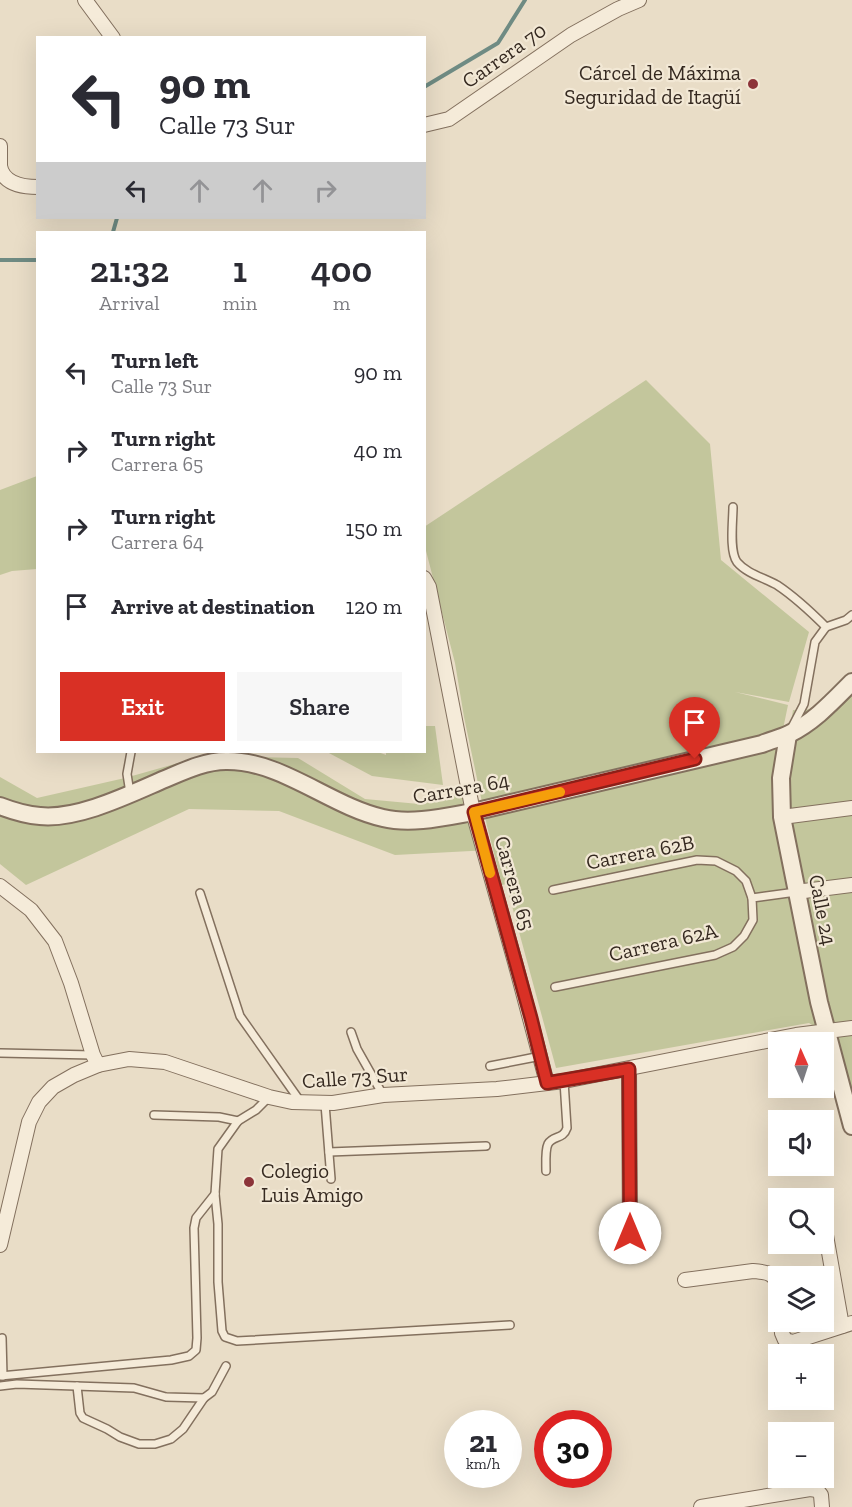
<!DOCTYPE html>
<meta charset="utf-8">
<style>
body{margin:0;font-family:"Zilla Slab",serif;background:#f7f7f7;color:#2b2b33;height:100vh;display:flex;flex-direction:column;font-size:22px;white-space:nowrap}
*{box-sizing:border-box;margin:0}
p{font-size:20px;color:#7c7c81}
.icon{flex:none;width:33px;height:33px;fill:none;stroke:currentColor;stroke-width:2;stroke-linecap:round;stroke-linejoin:round}
.map{position:relative;flex:1;overflow:hidden}
.side{position:absolute;left:36px;top:231px;width:390px;height:522px;display:flex;flex-direction:column;background:#fff;border-radius:0px;box-shadow:0 6px 24px #0002}
.side>*{flex:none}
.top-card{position:absolute;left:36px;top:36px;width:390px;height:183px;border-radius:0px;box-shadow:0 6px 24px #0002;background:#fff;color:#2b2b33;overflow:hidden}
.needle{width:39px;rotate:357deg}
.buttons{position:absolute;left:768px;top:1032px;display:grid;gap:12px}
.buttons a{display:grid;place-items:center;width:66px;height:66px;border-radius:0px;background:#fff;box-shadow:0 6px 24px #0002;font-size:30px}
.speed{position:absolute;left:444px;top:1410px;display:flex;gap:12px;font-size:30px;font-weight:700;text-align:center}
.speed>*{display:grid;place-content:center;width:78px;height:78px;border-radius:50%;background:#fff;box-shadow:0 6px 24px #0002;line-height:1}
.speed small{font-size:15px;font-weight:400}
.speed .limit{border:9px solid #d22;background:#fff;color:#111}
.pin{position:absolute;display:grid;place-items:center;width:51px;height:51px;color:#fff;margin:-62px -26px;border-radius:50% 50% 50% 0;rotate:-45deg;box-shadow:0 0 6px #0007}
.pin .icon{rotate:45deg}
.me{position:absolute;width:66px;margin:-33px;rotate:0deg;stroke-linejoin:round;filter:drop-shadow(0 0 4px #0008)}
.turn{display:flex;align-items:center;gap:21px;height:126px;padding:0 24px;font-size:27px}
.turn .icon{width:78px;height:78px;stroke-width:2.5}
.turn b{display:block;font-size:42px;line-height:51px}
.lanes{display:flex;align-items:center;height:57px;padding:0 24px;background:#0003;justify-content:center;gap:30px;direction:ltr}
.lanes .off{opacity:.35}
.eta{display:flex;justify-content:space-evenly;align-items:center;height:102px;text-align:center}
.eta b{font-size:36px;font-weight:600;line-height:42px}
.primary-button{display:flex;gap:12px;margin-top:auto;padding:12px 24px}
.primary-button a{flex:1;height:69px;border-radius:0px;background:#d93025;color:#fff;font-size:24px;font-weight:600;line-height:69px;text-align:center}
.primary-button a+a{background:#f7f7f7;color:#2b2b33}
ul{padding:0;list-style:none}
li{display:flex;align-items:center;gap:18px;height:78px;padding:0 24px}
li div{flex:1}
li b{display:block;font-size:22px}
li em{font-style:normal}
.map>svg:first-child{display:block}
</style>
<div class="map">
<svg width="852" height="1507" viewBox="0 0 852 1507">
<rect width="100%" height="100%" fill="#e9ddc7"/>
<g fill="#c3c69c">
<path d="M646 380 710 444 721 560 809 632 789 702 735 692 788 705 782 734 775 758 785 756 793 710 819 709 852 673V1113L839 1043 809 1023 556 1068 506 884 502 885 487 826 464 717 455 663 425 547 424 527Z"/>
<path d="M37 476V569L12 571 0 575V490Z"/>
<path d="M425 726H435L443 785 372 776 327 752H378L386 755V752H424Z"/>
<path d="M203 756 298 758 365 799 419 804 476 789 490 850 395 855 279 811 189 809 26 885 0 864V777L37 798 125 778Z"/>
<path d="M617 1233H639L645 1236V1241H637V1248H616Z"/>
</g>
<g fill="none" stroke-linecap="round" stroke-linejoin="round">
<g stroke="#6f8b83" stroke-width="4">
<path d="M424 87 498 43 525 0"/>
<path d="M113 232 117 218"/>
<path d="M0 260H38"/>
</g>
<g stroke="#83705e" stroke-width="10">
<g id="service">
<path d="M733 507C733 521 729 551 737 562 747 574 765 578 777 585 795 597 811 612 826 627"/>
<path d="M791 729 804 704 815 642 826 627 846 620 852 615"/>
<path d="M130 793 127 774 131 752"/>
<path d="M553 890 697 860 716 861 736 871 746 881 752 898"/>
<path d="M200 893 240 1016 300 1101"/>
<path d="M555 987 715 955 733 947 744 936 753 920 752 898 796 892"/>
<path d="M351 1032 357 1049 383 1095"/>
<path d="M0 1053 93 1055"/>
<path d="M490 1066 541 1056"/>
<path d="M269 1097 256 1110 238 1121 218 1149 215 1194 218 1224V1282L222 1331 225 1337 237 1341 510 1325"/>
<path d="M325 1104 331 1179"/>
<path d="M154 1115 219 1117 238 1121"/>
<path d="M329 1152 486 1146"/>
<path d="M546 1171C546 1163 545 1150 548 1144 553 1135 563 1140 567 1128L564 1081"/>
<path d="M2 1338 3 1376"/>
<path d="M0 1376 171 1360 189 1356 196 1350 197 1338 194 1228 196 1218 215 1194"/>
<path d="M0 1386 17 1384 134 1388 166 1397 204 1398 212 1392 226 1366"/>
<path d="M77 1386 80 1413 83 1418 107 1429 120 1437 139 1444H155L171 1439 183 1429 204 1398"/>
</g>
</g>
<g stroke="#83705e" stroke-width="16">
<g id="minor">
<path d="M85 0 113 38"/>
<path d="M424 125 449 119 571 35 618 9 639 0"/>
<path d="M0 146C0 152 0 160 0 166 3 184 23 187 38 187"/>
<path d="M424 578 429 587 473 812 515 962 547 1083"/>
<path d="M782 817 852 808"/>
<path d="M0 886 31 910 55 941 71 983 93 1055 98 1065"/>
<path d="M796 892 852 885"/>
<path d="M629 1069 630 1233"/>
<path d="M824 1224 842 1326"/>
<path d="M0 1245 29 1122 39 1102 53 1087 74 1075 98 1065 129 1059 165 1062 269 1097 292 1102 333 1103 383 1095 497 1089 564 1081 796 1035 852 1028"/>
<path d="M685 1280 753 1271C767 1272 777 1273 778 1289"/>
<path d="M781 1322 782 1333 785 1340 793 1342 852 1323"/>
<path d="M701 1507 810 1489 817 1490 821 1495 822 1507"/>
</g>
</g>
<g stroke="#83705e" stroke-width="20">
<g id="tertiary">
<path d="M788 735 781 778 782 817 819 1002 852 1126"/>
<path d="M0 806C13 811 26 815 40 816 78 820 130 794 165 779 184 771 205 761 226 761 281 760 330 806 383 818 411 825 445 817 473 812L762 744C771 740 781 738 789 734 814 722 833 701 852 682"/>
</g>
</g>
<use href="#service" stroke="#f5ebd9" stroke-width="7"/>
<use href="#minor" stroke="#f5ebd9" stroke-width="14"/>
<use href="#tertiary" stroke="#f5ebd9" stroke-width="16"/>
</g>
<g fill="none" stroke-linecap="round" stroke-linejoin="round">
<g stroke="#8d1f18" stroke-width="15">
<path id="route" d="M630 1233 629 1069 547 1083 531 1018 474 812 695 759"/>
</g>
<use href="#route" stroke="#d93025" stroke-width="10"/>
<path stroke="#f59e0b" stroke-width="10" d="M490 873 474 812 560 792"/>
</g>
<g fill="#8c3439" stroke="#f2e8d5" stroke-width="2">
<circle cx="753" cy="84" r="6"/>
<circle cx="249" cy="1182" r="6"/>
</g>
<g text-anchor="middle" dominant-baseline="central" stroke-width="4.5" stroke-linejoin="round" paint-order="stroke">
<g font-size="21" fill="#352920" stroke="#f2e8d5">
<text transform="translate(504 55) rotate(-35)">Carrera 70</text>
<text transform="translate(461 788) rotate(-10)">Carrera 64</text>
<text transform="translate(640 852) rotate(-11)">Carrera 62B</text>
<text transform="translate(515 883) rotate(74)">Carrera 65</text>
<text transform="translate(823 910) rotate(79)">Calle 24</text>
<text transform="translate(663 942) rotate(-13)">Carrera 62A</text>
<text transform="translate(355 1077) rotate(-4)">Calle 73 Sur</text>
</g>
<g font-size="21" fill="#352920" stroke="#f2e8d5" text-anchor="end">
<text x="741" y="72">Cárcel de Máxima<tspan x="741" dy="24">Seguridad de Itagüí</tspan></text>
<text x="261" y="1170" text-anchor="start">Colegio<tspan x="261" dy="24">Luis Amigo</tspan></text>
</g>
</g>
</svg>
<div class="buttons">
<a><svg class="needle" viewBox="-14 -14 28 28"><path d="M0-13l5 13h-10z" fill="#e53935"/><path d="M0 13l5-13h-10z" fill="#7c7c81"/></svg></a>
<a><svg class="icon" aria-label="sound" viewBox="0 0 24 24"><path d="M4 9h4l5-4v14l-5-4H4zM17 9q2 3 0 6"/></svg></a>
<a><svg class="icon" aria-label="search" viewBox="0 0 24 24"><circle cx="10" cy="10" r="6"/><path d="M15 15l6 6"/></svg></a>
<a><svg class="icon" aria-label="layers" viewBox="0 0 24 24"><path d="M12 4l9 5-9 5-9-5zM3 14l9 5 9-5"/></svg></a>
<a>+</a>
<a>−</a>
</div>
<div class="speed"><div>21<small>km/h</small></div><div class="limit">30</div></div>
<div class="pin" style="left:695px;top:759px;background:#d93025"><svg class="icon" aria-label="arrive" viewBox="0 0 24 24"><path d="M6 21V4h12l-3 4 3 4H6"/></svg></div>
<svg class="me" style="left:630px;top:1233px" viewBox="-20 -20 40 40"><circle r="19" fill="#fff"/><path d="M0-13L10 11 0 6-10 11z" fill="#d93025"/></svg>
<div class="top-card">
<div class="turn"><svg class="icon" aria-label="left" viewBox="0 0 24 24"><path d="M17 20v-9H6M10 6l-5 5 5 5"/></svg><div><b>90 m</b>Calle 73 Sur</div></div>
<div class="lanes"><svg class="icon" aria-label="left" viewBox="0 0 24 24"><path d="M17 20v-9H6M10 6l-5 5 5 5"/></svg><svg class="icon off" aria-label="ahead" viewBox="0 0 24 24"><path d="M12 20V5M6 11l6-6 6 6"/></svg><svg class="icon off" aria-label="ahead" viewBox="0 0 24 24"><path d="M12 20V5M6 11l6-6 6 6"/></svg><svg class="icon off" aria-label="right" viewBox="0 0 24 24"><path d="M7 20v-9h11M14 6l5 5-5 5"/></svg></div>
</div>
<section class="side">
<div class="eta">
<div><b>21:32</b><p>Arrival</p></div>
<div><b>1</b><p>min</p></div>
<div><b>400</b><p>m</p></div>
</div>
<ul>
<li><svg class="icon" aria-label="left" viewBox="0 0 24 24"><path d="M17 20v-9H6M10 6l-5 5 5 5"/></svg><div><b>Turn left</b><p>Calle 73 Sur</p></div><em>90 m</em></li>
<li><svg class="icon" aria-label="right" viewBox="0 0 24 24"><path d="M7 20v-9h11M14 6l5 5-5 5"/></svg><div><b>Turn right</b><p>Carrera 65</p></div><em>40 m</em></li>
<li><svg class="icon" aria-label="right" viewBox="0 0 24 24"><path d="M7 20v-9h11M14 6l5 5-5 5"/></svg><div><b>Turn right</b><p>Carrera 64</p></div><em>150 m</em></li>
<li><svg class="icon" aria-label="arrive" viewBox="0 0 24 24"><path d="M6 21V4h12l-3 4 3 4H6"/></svg><div><b>Arrive at destination</b></div><em>120 m</em></li>
</ul>
<div class="primary-button"><a>Exit</a><a>Share</a></div>
</section>
</div>
